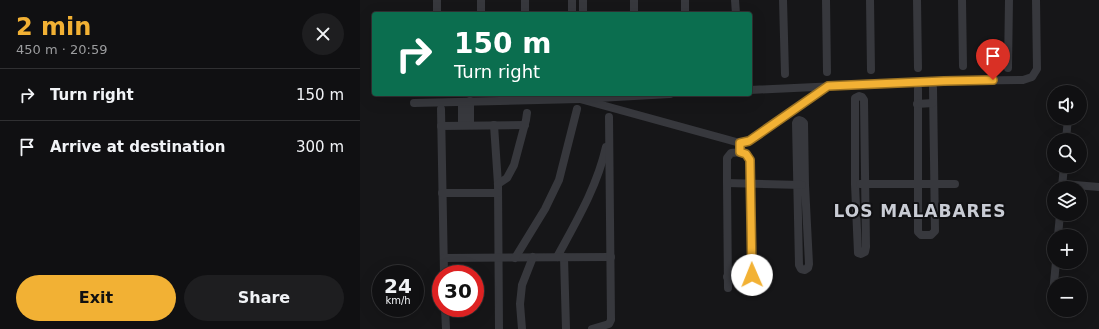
<!DOCTYPE html>
<meta charset="utf-8">
<style>
body{margin:0;font-family:"DejaVu Sans",sans-serif;background:#1e1e20;color:#f1f3f6;height:100vh;display:flex;flex-direction:column;font-size:15px;white-space:nowrap}
*{box-sizing:border-box;margin:0}
p{font-size:13px;color:#9c9d9f}
.icon{flex:none;width:22px;height:22px;fill:none;stroke:currentColor;stroke-width:2;stroke-linecap:round;stroke-linejoin:round}
.map{position:relative;flex:1;overflow:hidden}
.side{display:flex;flex-direction:column;background:#101012;width:360px}
.side>*{flex:none}
.guide{position:absolute;left:12px;top:12px;width:380px;height:84px;border-radius:4px;box-shadow:0 4px 16px #0002,0 0 0 1px #303032;background:#0b6e4f;color:#fff;overflow:hidden}
.buttons{position:absolute;left:687px;top:85px;display:grid;gap:8px}
.buttons a{display:grid;place-items:center;width:40px;height:40px;border-radius:50%;background:#101012;box-shadow:0 4px 16px #0002,0 0 0 1px #303032;font-size:20px}
.speed{position:absolute;left:12px;top:265px;display:flex;gap:8px;font-size:20px;font-weight:700;text-align:center}
.speed>*{display:grid;place-content:center;width:52px;height:52px;border-radius:50%;background:#101012;box-shadow:0 4px 16px #0002,0 0 0 1px #303032;line-height:1}
.speed small{font-size:10px;font-weight:400}
.speed .limit{border:6px solid #d22;background:#fff;color:#111}
.pin{position:absolute;display:grid;place-items:center;width:34px;height:34px;color:#fff;margin:-41px -17px;border-radius:50% 50% 50% 0;rotate:-45deg;box-shadow:0 0 4px #0007}
.pin .icon{rotate:45deg}
.me{position:absolute;width:44px;margin:-22px;rotate:359deg;stroke-linejoin:round;filter:drop-shadow(0 0 3px #0008)}
.turn{display:flex;align-items:center;gap:14px;height:84px;padding:0 16px;font-size:18px}
.turn .icon{width:52px;height:52px;stroke-width:2.5}
.turn b{display:block;font-size:28px;line-height:34px}
.round{display:grid;place-items:center;flex:none;width:42px;height:42px;border-radius:21px;background:#1e1e20}
.head{display:flex;align-items:center;justify-content:space-between;height:68px;padding:0 16px}
h1{font-size:24px;font-weight:800;line-height:30px;color:#f2b134}
.action{display:flex;gap:8px;margin-top:auto;padding:8px 16px}
.action a{flex:1;height:46px;border-radius:24px;background:#f2b134;color:#111;font-size:16px;font-weight:800;line-height:46px;text-align:center}
.action a+a{background:#1e1e20;color:#f1f3f6}
ul{padding:0;list-style:none}
li{display:flex;align-items:center;gap:12px;height:52px;padding:0 16px;border-top:1px solid #303032}
li div{flex:1}
li b{display:block;font-size:15px}
li em{font-style:normal}
main{display:flex;flex:1;min-height:0}
.map>svg:first-child{display:block}
</style>
<main>
<section class="side">
<div class="head"><div><h1>2 min</h1><p>450 m · 20:59</p></div><a class="round"><svg class="icon" aria-label="close" viewBox="0 0 24 24"><path d="M6 6l12 12M18 6L6 18"/></svg></a></div>
<ul>
<li><svg class="icon" aria-label="right" viewBox="0 0 24 24"><path d="M7 20v-9h11M14 6l5 5-5 5"/></svg><div><b>Turn right</b></div><em>150 m</em></li>
<li><svg class="icon" aria-label="arrive" viewBox="0 0 24 24"><path d="M6 21V4h12l-3 4 3 4H6"/></svg><div><b>Arrive at destination</b></div><em>300 m</em></li>
</ul>
<div class="action"><a>Exit</a><a>Share</a></div>
</section>
<div class="map">
<svg width="739" height="329" viewBox="0 0 739 329">
<rect width="100%" height="100%" fill="#161618"/>
<g fill="none" stroke-linecap="round" stroke-linejoin="round">
<g stroke="#37383d" stroke-width="8">
<path d="M77 0V14"/>
<path d="M121 0V14"/>
<path d="M165 0V14"/>
<path d="M212 0V14"/>
<path d="M223 0V14"/>
<path d="M274 0V14"/>
<path d="M325 0V14"/>
<path d="M375 0 376 14"/>
<path d="M423 0 425 74"/>
<path d="M466 0 467 72"/>
<path d="M510 0 511 70"/>
<path d="M557 0 558 68"/>
<path d="M602 0 603 66"/>
<path d="M648 68 649 0"/>
<path d="M558 89V232L561 235H571L575 231 573 88"/>
<path d="M390 90 584 81 663 80 672 77 677 69 676 0"/>
<path d="M499 96 502 97 504 100 506 247 505 252 501 254 498 253 495 184V98Z"/>
<path d="M220 99 380 143 389 141 467 86"/>
<path d="M110 101V125"/>
<path d="M102 102V125"/>
<path d="M54 103 220 99 310 94"/>
<path d="M557 104 573 103"/>
<path d="M81 109 84 274"/>
<path d="M439 120 442 121 444 123 445 185 449 264 448 268 445 270 441 269 439 265 436 123 437 121Z"/>
<path d="M134 125 138 184 139 329"/>
<path d="M81 126 165 125"/>
<path d="M706 140 708 118"/>
<path d="M367 183 442 185"/>
<path d="M138 184 147 178 154 165 166 120 167 113"/>
<path d="M500 184H595"/>
<path d="M703 184 739 187"/>
<path d="M702 187 704 166"/>
<path d="M82 193H138"/>
<path d="M698 236 700 214"/>
<path d="M197 257C216 222 237 187 246 147"/>
<path d="M204 257 206 329"/>
<path d="M84 258 251 257"/>
<path d="M155 258 185 209 199 180 217 109"/>
<path d="M367 277 392 275"/>
<path d="M368 288 367 183V158L371 153C381 152 384 151 390 160L392 282"/>
<path d="M692 303 696 262"/>
<path d="M85 308 86 329"/>
<path d="M162 329 160 304 162 285 173 257"/>
<path d="M232 329 249 324 251 320 249 117"/>
</g>
</g>
<g fill="none" stroke-linecap="round" stroke-linejoin="round">
<g stroke="#9d7322" stroke-width="10">
<path id="route" d="M392 275 390 160 386 154 380 152V143L389 141 468 86 584 81 633 80"/>
</g>
<use href="#route" stroke="#f2b134" stroke-width="7"/>
</g>
<g text-anchor="middle" dominant-baseline="central" stroke-width="4" stroke-linejoin="round" paint-order="stroke">
<g font-size="17" font-weight="bold" letter-spacing="1" fill="#c9ccd4" stroke="#111113">
<text x="560" y="211">LOS MALABARES</text>
</g>
</g>
</svg>
<div class="buttons">
<a><svg class="icon" aria-label="sound" viewBox="0 0 24 24"><path d="M4 9h4l5-4v14l-5-4H4zM17 9q2 3 0 6"/></svg></a>
<a><svg class="icon" aria-label="search" viewBox="0 0 24 24"><circle cx="10" cy="10" r="6"/><path d="M15 15l6 6"/></svg></a>
<a><svg class="icon" aria-label="layers" viewBox="0 0 24 24"><path d="M12 4l9 5-9 5-9-5zM3 14l9 5 9-5"/></svg></a>
<a>+</a>
<a>−</a>
</div>
<div class="speed"><div>24<small>km/h</small></div><div class="limit">30</div></div>
<div class="pin" style="left:633px;top:80px;background:#d93025"><svg class="icon" aria-label="arrive" viewBox="0 0 24 24"><path d="M6 21V4h12l-3 4 3 4H6"/></svg></div>
<svg class="me" style="left:392px;top:275px" viewBox="-20 -20 40 40"><circle r="19" fill="#fff"/><path d="M0-13L10 11 0 6-10 11z" fill="#f2b134"/></svg>
<div class="guide">
<div class="turn"><svg class="icon" aria-label="right" viewBox="0 0 24 24"><path d="M7 20v-9h11M14 6l5 5-5 5"/></svg><div><b>150 m</b>Turn right</div></div>
</div>
</div>
</main>
